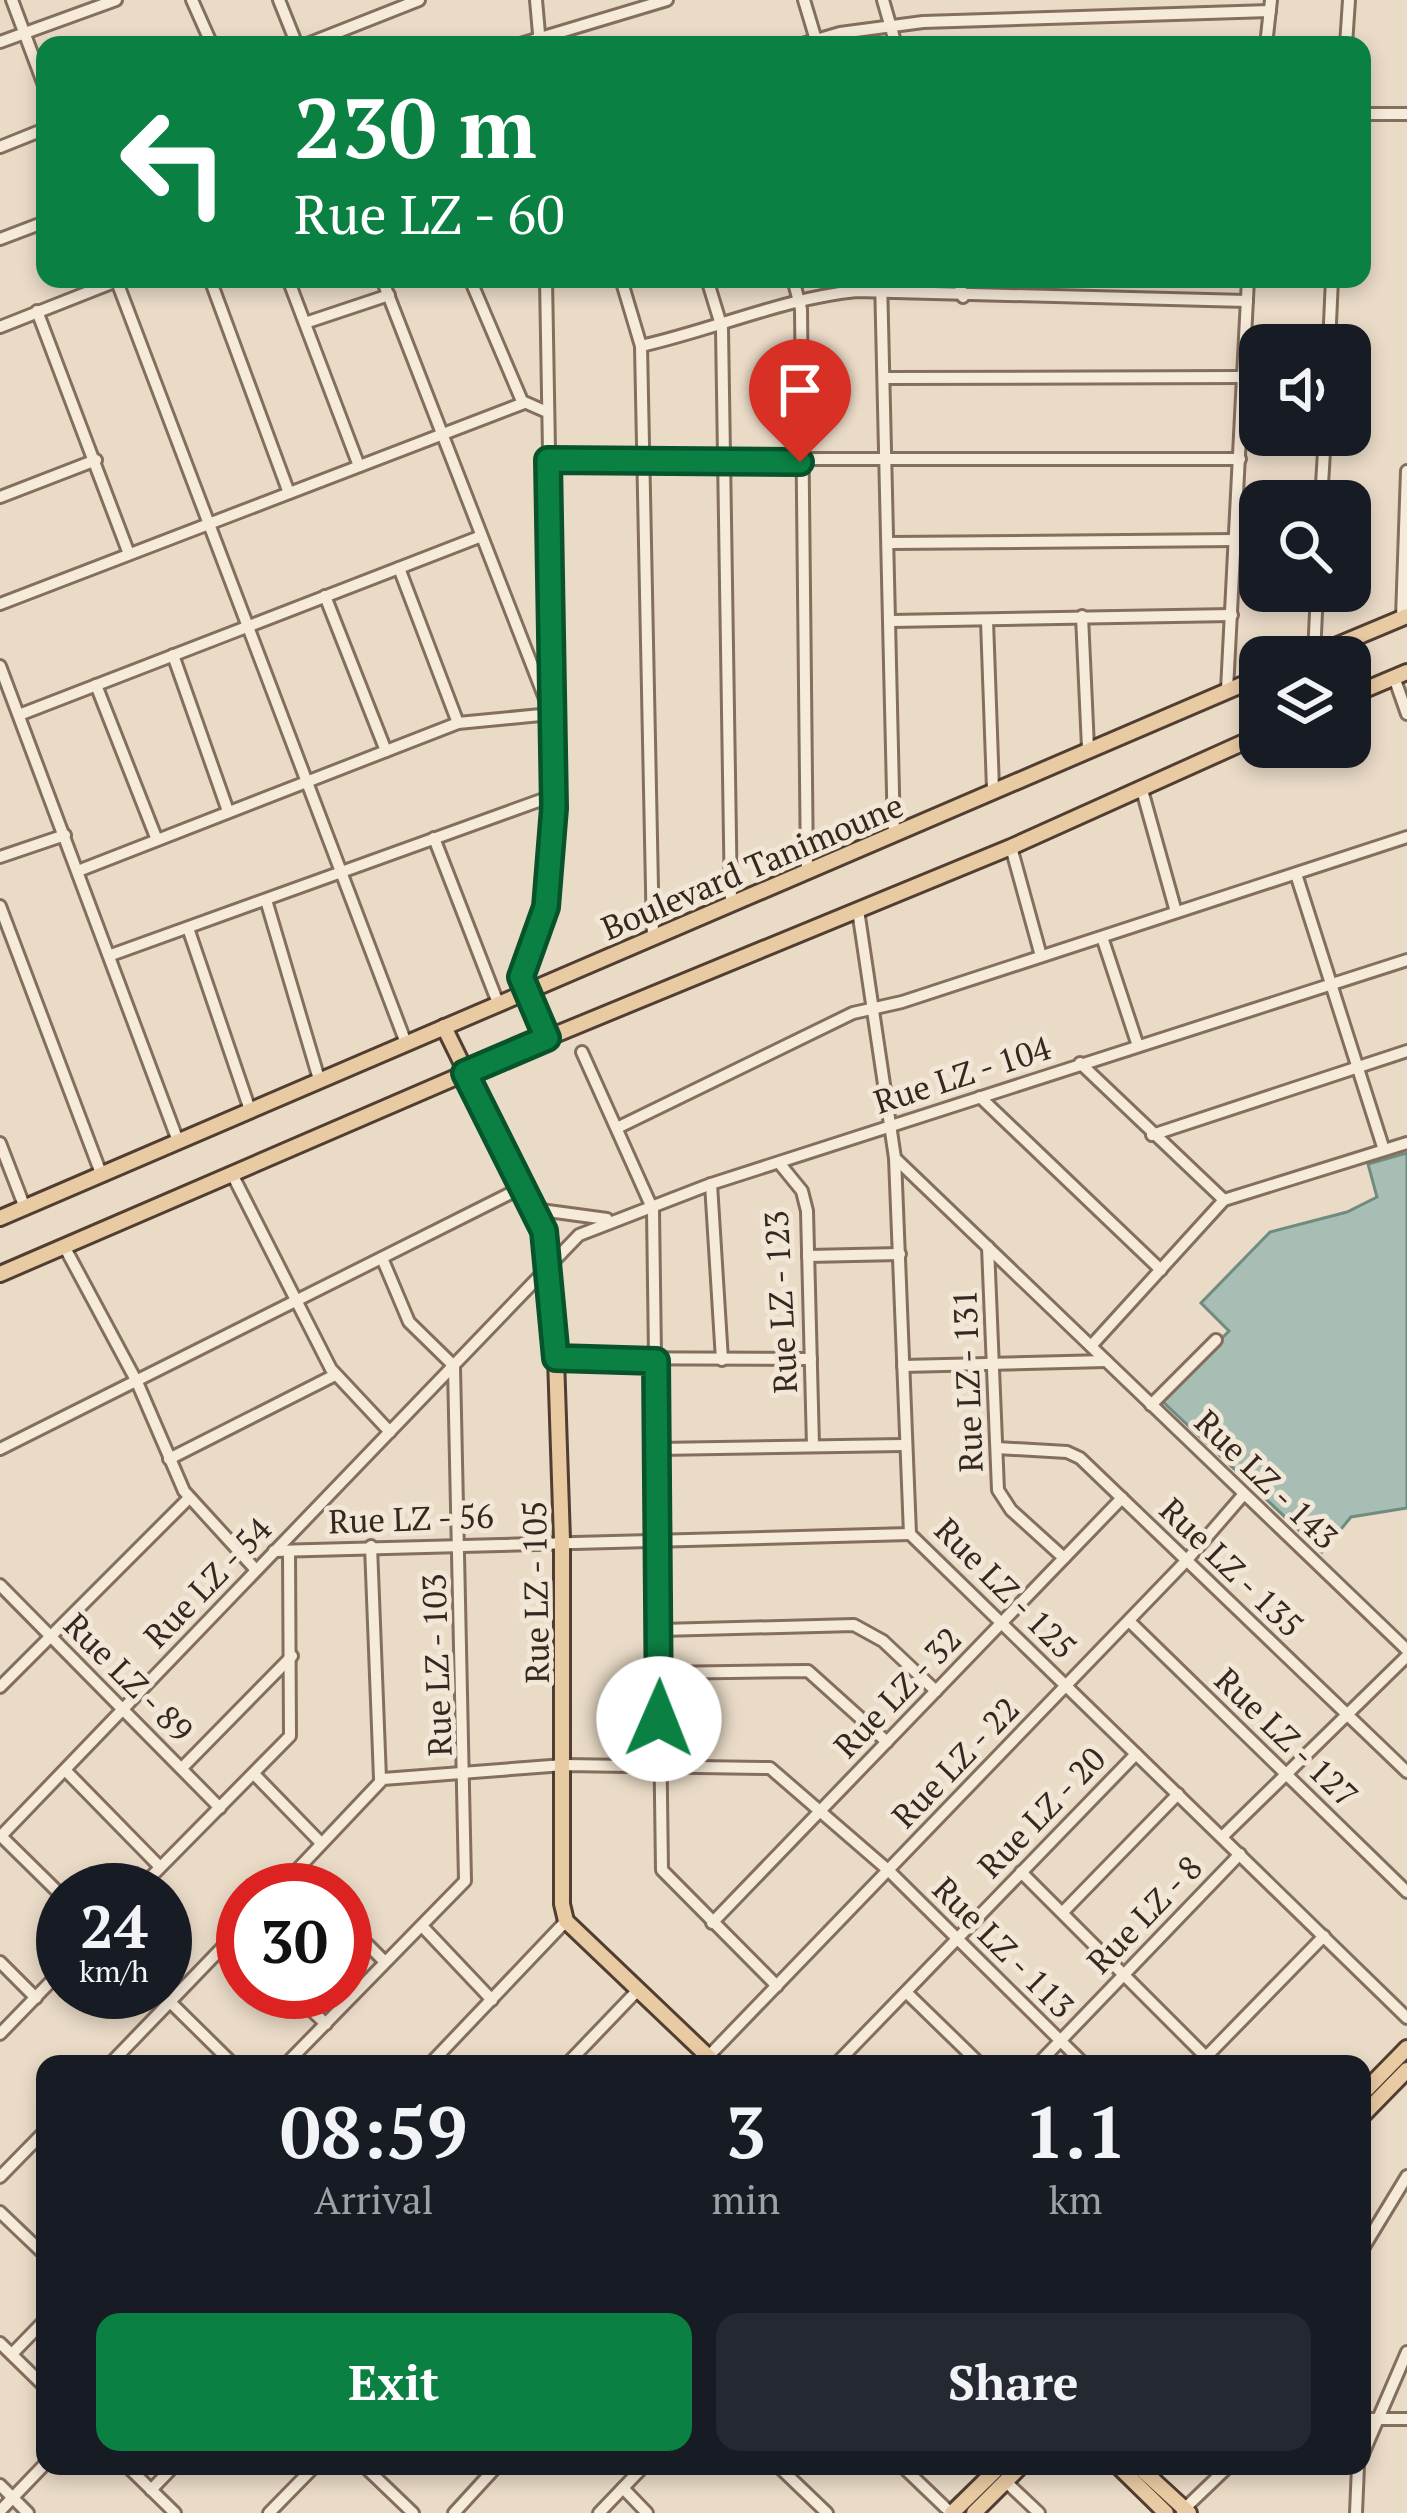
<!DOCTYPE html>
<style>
body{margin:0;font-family:"PT Serif",serif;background:#242831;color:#f1f3f6;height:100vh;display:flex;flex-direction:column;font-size:45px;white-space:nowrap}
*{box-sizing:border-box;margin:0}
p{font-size:39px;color:#9ea1a6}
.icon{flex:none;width:66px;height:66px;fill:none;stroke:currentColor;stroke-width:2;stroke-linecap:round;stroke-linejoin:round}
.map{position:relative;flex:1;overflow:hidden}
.side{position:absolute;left:36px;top:2055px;width:1335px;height:420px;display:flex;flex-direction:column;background:#171b24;border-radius:24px;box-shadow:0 6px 18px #0003}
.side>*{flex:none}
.banner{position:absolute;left:36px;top:36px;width:1335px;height:252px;border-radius:24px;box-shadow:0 6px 18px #0003;background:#0b8043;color:#fff;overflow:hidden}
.buttons{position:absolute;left:1239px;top:324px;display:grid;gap:24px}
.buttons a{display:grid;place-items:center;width:132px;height:132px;border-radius:24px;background:#171b24;box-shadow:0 6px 18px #0003;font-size:60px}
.speed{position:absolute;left:36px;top:1863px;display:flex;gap:24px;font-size:60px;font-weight:700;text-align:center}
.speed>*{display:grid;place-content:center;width:156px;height:156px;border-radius:50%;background:#171b24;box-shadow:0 6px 18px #0003;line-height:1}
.speed small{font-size:30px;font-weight:400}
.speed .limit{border:18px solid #d22;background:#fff;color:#111}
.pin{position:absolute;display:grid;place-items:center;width:102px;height:102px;color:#fff;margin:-123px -51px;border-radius:50% 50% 50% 0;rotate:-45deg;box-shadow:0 0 12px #0007}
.pin .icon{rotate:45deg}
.me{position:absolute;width:132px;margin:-66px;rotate:1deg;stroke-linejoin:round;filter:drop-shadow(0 0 9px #0008)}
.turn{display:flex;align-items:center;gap:42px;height:252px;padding:0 60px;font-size:54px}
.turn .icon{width:156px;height:156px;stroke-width:2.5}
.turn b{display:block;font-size:84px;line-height:102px}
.eta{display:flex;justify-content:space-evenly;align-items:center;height:204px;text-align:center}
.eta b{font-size:72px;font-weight:800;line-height:84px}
.primary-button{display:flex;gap:24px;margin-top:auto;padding:24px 60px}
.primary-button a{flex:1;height:138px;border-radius:24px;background:#0b8043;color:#fff;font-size:48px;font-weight:800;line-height:138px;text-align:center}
.primary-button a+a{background:#242831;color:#f1f3f6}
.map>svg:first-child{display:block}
</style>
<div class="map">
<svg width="1407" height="2513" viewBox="0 0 1407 2513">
<rect width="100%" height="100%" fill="#eadbc7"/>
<path fill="#a8beb5" stroke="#6f8c81" stroke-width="3" d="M1407 1153V1508L1351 1517 1322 1552 1161 1400 1229 1331 1201 1303 1270 1232 1347 1212 1377 1197 1368 1164Z"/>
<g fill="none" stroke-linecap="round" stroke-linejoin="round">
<g stroke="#846e5e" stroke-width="16">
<g id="minor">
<path d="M12 0 45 88"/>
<path d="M192 0 212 45"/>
<path d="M279 0 297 45"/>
<path d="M536 0 540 45"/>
<path d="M804 0 816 40"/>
<path d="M883 0 896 45"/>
<path d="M0 42 116 0"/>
<path d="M305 45 419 0"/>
<path d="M517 45 667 0"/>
<path d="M799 45 840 33 923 22 1270 11"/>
<path d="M1266 45 1271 0"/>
<path d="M1346 45 1349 0"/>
<path d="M1362 114H1407"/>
<path d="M0 147 45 129"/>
<path d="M0 239 45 222"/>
<path d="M116 279 406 1043"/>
<path d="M210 279 289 493"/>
<path d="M288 279 359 466"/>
<path d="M470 279 522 401 547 412"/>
<path d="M621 279 641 346 653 937"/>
<path d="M707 279 722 328 731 903"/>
<path d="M793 279 801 309 807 872"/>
<path d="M881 279 894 835"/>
<path d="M958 279 963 297"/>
<path d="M37 311 129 554"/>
<path d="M305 323 389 295"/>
<path d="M0 327 119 280"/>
<path d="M1329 345 1332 279"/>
<path d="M641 346C713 330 784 298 857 291L1247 301"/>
<path d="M886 378 1244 377"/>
<path d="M548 459H1240"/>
<path d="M0 497 96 460"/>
<path d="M1321 501 1325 435"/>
<path d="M890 543 1236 540"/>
<path d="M399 568 458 723"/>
<path d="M325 596 386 751"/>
<path d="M0 604 524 403"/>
<path d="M1082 616 1088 748"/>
<path d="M1402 618 1407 471"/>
<path d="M891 621 1232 615"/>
<path d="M987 621 993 789"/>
<path d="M173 655 228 811"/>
<path d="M1314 655 1317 591"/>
<path d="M0 666 178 1141"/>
<path d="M1394 677 1407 714"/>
<path d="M96 685 157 840"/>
<path d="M1227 690 1248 279"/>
<path d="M19 715 479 537"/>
<path d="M1142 790 1176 912"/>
<path d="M434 838 498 1003"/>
<path d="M1011 847 1041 956"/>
<path d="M0 857 65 835"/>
<path d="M78 871 458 723 551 714 382 279"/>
<path d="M1296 874 1384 1150"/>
<path d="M266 900 319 1079"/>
<path d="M0 906 102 1176"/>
<path d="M858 910 895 1158 910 1534 1407 2018"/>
<path d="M188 928 250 1110"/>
<path d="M1102 937 1137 1043"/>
<path d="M111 955 555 795"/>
<path d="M526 992 521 977 546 907 555 795 546 279"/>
<path d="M582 1052 653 1210 662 1870 777 1986"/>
<path d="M1080 1063 1224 1200"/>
<path d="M980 1097 1161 1270"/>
<path d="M619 1127 853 1013 902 1002 1407 837"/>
<path d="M1152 1135 1407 1051"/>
<path d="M0 1143 25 1208"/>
<path d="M895 1158 1407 1650"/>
<path d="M780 1164 802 1191 807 1211 813 1446"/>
<path d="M232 1174 331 1369 390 1432"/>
<path d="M711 1184 722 1360"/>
<path d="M533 1209 607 1219"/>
<path d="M64 1246 137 1382 184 1491 256 1570"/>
<path d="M988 1247 998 1490 1011 1510 1064 1558"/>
<path d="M808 1256 900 1254"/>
<path d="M382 1258 409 1322 454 1366"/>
<path d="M1091 1346 1224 1200 1407 1143"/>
<path d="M556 1358 811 1359"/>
<path d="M903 1366 1106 1361"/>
<path d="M1151 1405 1216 1340"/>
<path d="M997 1448 1067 1452 1080 1458 1407 1772"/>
<path d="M0 1449 523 1187"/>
<path d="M658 1449 903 1445"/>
<path d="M169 1459 335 1375"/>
<path d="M371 1546 380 1779"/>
<path d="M274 1551 910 1534"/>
<path d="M0 1585 220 1808"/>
<path d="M1129 1621 1407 1892"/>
<path d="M661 1630 854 1625 883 1641 936 1691"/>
<path d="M660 1673 808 1671 887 1742"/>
<path d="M0 1687 189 1498"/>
<path d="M182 1768 292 1656"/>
<path d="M66 1771 160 1867"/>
<path d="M254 1774 321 1843"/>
<path d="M0 1835 63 1897"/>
<path d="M0 1837 579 1235 711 1184 1407 960"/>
<path d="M1222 1837 1407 1656"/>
<path d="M1021 1872 1213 2064"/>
<path d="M295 1873 313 1890"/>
<path d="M138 1890 290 1736 289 1551"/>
<path d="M278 1890 383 1779 564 1765 770 1768 888 1870 1084 2064"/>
<path d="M1063 1912 1178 1794"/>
<path d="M345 1922 385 1962"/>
<path d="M712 1923 1122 1498"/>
<path d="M422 1926 492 2000"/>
<path d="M0 1962 36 1998"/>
<path d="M160 1992 233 2064"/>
<path d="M292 1992 326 2024"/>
<path d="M906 1992 980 2064"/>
<path d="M0 2034 63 1969"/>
<path d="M1206 2057 1324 1936"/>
<path d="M110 2064 243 1926"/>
<path d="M286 2064 465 1881 454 1367"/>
<path d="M430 2064 566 1921"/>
<path d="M567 2064 636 1992"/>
<path d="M701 2064 1186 1561 1244 1494"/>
<path d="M836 2064 1136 1754"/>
<path d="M1038 2064 1240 1854"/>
<path d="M0 2177 45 2131"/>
<path d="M0 2212 45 2255"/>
<path d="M1362 2250 1407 2176"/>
<path d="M0 2343 45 2387"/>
<path d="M12 2354 45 2320"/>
<path d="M1362 2419H1407"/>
<path d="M1362 2456 1407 2352"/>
<path d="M127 2466 175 2513"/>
<path d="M364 2466 413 2513"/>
<path d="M778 2466 827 2513"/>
<path d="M902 2466 951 2513"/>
<path d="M1005 2481 1039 2513"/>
<path d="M0 2485 28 2513"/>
<path d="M623 2488 647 2513"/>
<path d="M151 2490 174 2466"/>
<path d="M0 2511 45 2464"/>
<path d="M1182 2511 1229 2466"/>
<path d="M269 2513 315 2466"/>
<path d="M454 2513 497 2466"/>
<path d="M599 2513 644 2466"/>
<path d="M1356 2513 1358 2466"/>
</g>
</g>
<g stroke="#523d32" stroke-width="20">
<g id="major">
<path d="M1309 657 1407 616"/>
<path d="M1350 696 1407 672"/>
<path d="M526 992 547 1038"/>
<path d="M444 1027 544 1231 556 1358 562 1540V1904L566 1921 716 2064"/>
<path d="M0 1218 1260 677"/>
<path d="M0 1274 547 1038 1011 847 1260 735"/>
<path d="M1362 2094 1407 2048"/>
<path d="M1362 2116 1407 2070"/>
<path d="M1118 2466 1166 2513"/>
<path d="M1138 2466 1189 2513"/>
<path d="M952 2513 1000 2466"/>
<path d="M974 2513 1021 2466"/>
</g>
</g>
<use href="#minor" stroke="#f6ead9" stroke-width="10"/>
<use href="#major" stroke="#e9cba3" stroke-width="14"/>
</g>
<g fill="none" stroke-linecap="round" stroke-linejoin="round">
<g stroke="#07532c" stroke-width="30">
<path id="route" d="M659 1719 656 1361 556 1358 544 1231 465 1073 547 1038 521 977 546 907 554 808 548 460 800 462"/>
</g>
<use href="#route" stroke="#0b8043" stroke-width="21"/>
</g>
<g text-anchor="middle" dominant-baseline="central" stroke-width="10" stroke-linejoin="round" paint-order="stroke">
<g font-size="33" fill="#362820" stroke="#f2e7d6">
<text transform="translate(752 866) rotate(-23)">Boulevard Tanimoune</text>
<text transform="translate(962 1074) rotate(-18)">Rue LZ - 104</text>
<text transform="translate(780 1302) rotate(-93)">Rue LZ - 123</text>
<text transform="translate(967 1381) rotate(-92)">Rue LZ - 131</text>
<text transform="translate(1267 1479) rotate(44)">Rue LZ - 143</text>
<text transform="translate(411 1518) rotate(-2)">Rue LZ - 56</text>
<text transform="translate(1232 1567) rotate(44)">Rue LZ - 135</text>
<text transform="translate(207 1582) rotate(-46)">Rue LZ - 54</text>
<text transform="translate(1006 1588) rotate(45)">Rue LZ - 125</text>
<text transform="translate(535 1592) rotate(-91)">Rue LZ - 105</text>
<text transform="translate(436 1665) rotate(-92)">Rue LZ - 103</text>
<text transform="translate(129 1677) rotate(45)">Rue LZ - 89</text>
<text transform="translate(897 1692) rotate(-46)">Rue LZ - 32</text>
<text transform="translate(1287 1737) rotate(44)">Rue LZ - 127</text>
<text transform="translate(955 1762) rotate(-46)">Rue LZ - 22</text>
<text transform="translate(1041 1812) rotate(-46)">Rue LZ - 20</text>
<text transform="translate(1144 1914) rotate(-46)">Rue LZ - 8</text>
<text transform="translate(1004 1947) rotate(45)">Rue LZ - 113</text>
</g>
</g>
</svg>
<div class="buttons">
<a><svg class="icon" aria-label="sound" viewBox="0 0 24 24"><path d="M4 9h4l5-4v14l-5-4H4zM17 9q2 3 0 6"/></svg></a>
<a><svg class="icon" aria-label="search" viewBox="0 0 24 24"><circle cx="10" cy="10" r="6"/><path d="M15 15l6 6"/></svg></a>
<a><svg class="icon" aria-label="layers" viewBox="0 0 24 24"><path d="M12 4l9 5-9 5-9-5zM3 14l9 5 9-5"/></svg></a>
</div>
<div class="speed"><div>24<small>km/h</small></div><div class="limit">30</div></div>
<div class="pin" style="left:800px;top:462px;background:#d93025"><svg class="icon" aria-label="arrive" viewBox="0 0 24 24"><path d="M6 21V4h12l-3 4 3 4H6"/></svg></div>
<svg class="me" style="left:659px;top:1719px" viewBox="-20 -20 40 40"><circle r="19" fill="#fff"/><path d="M0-13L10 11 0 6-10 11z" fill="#0b8043"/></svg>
<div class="banner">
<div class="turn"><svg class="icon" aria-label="left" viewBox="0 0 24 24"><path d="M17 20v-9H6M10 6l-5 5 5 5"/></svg><div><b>230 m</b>Rue LZ - 60</div></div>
</div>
<section class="side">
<div class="eta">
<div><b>08:59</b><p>Arrival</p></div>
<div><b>3</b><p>min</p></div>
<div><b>1.1</b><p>km</p></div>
</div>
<div class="primary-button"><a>Exit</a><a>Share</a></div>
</section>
</div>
